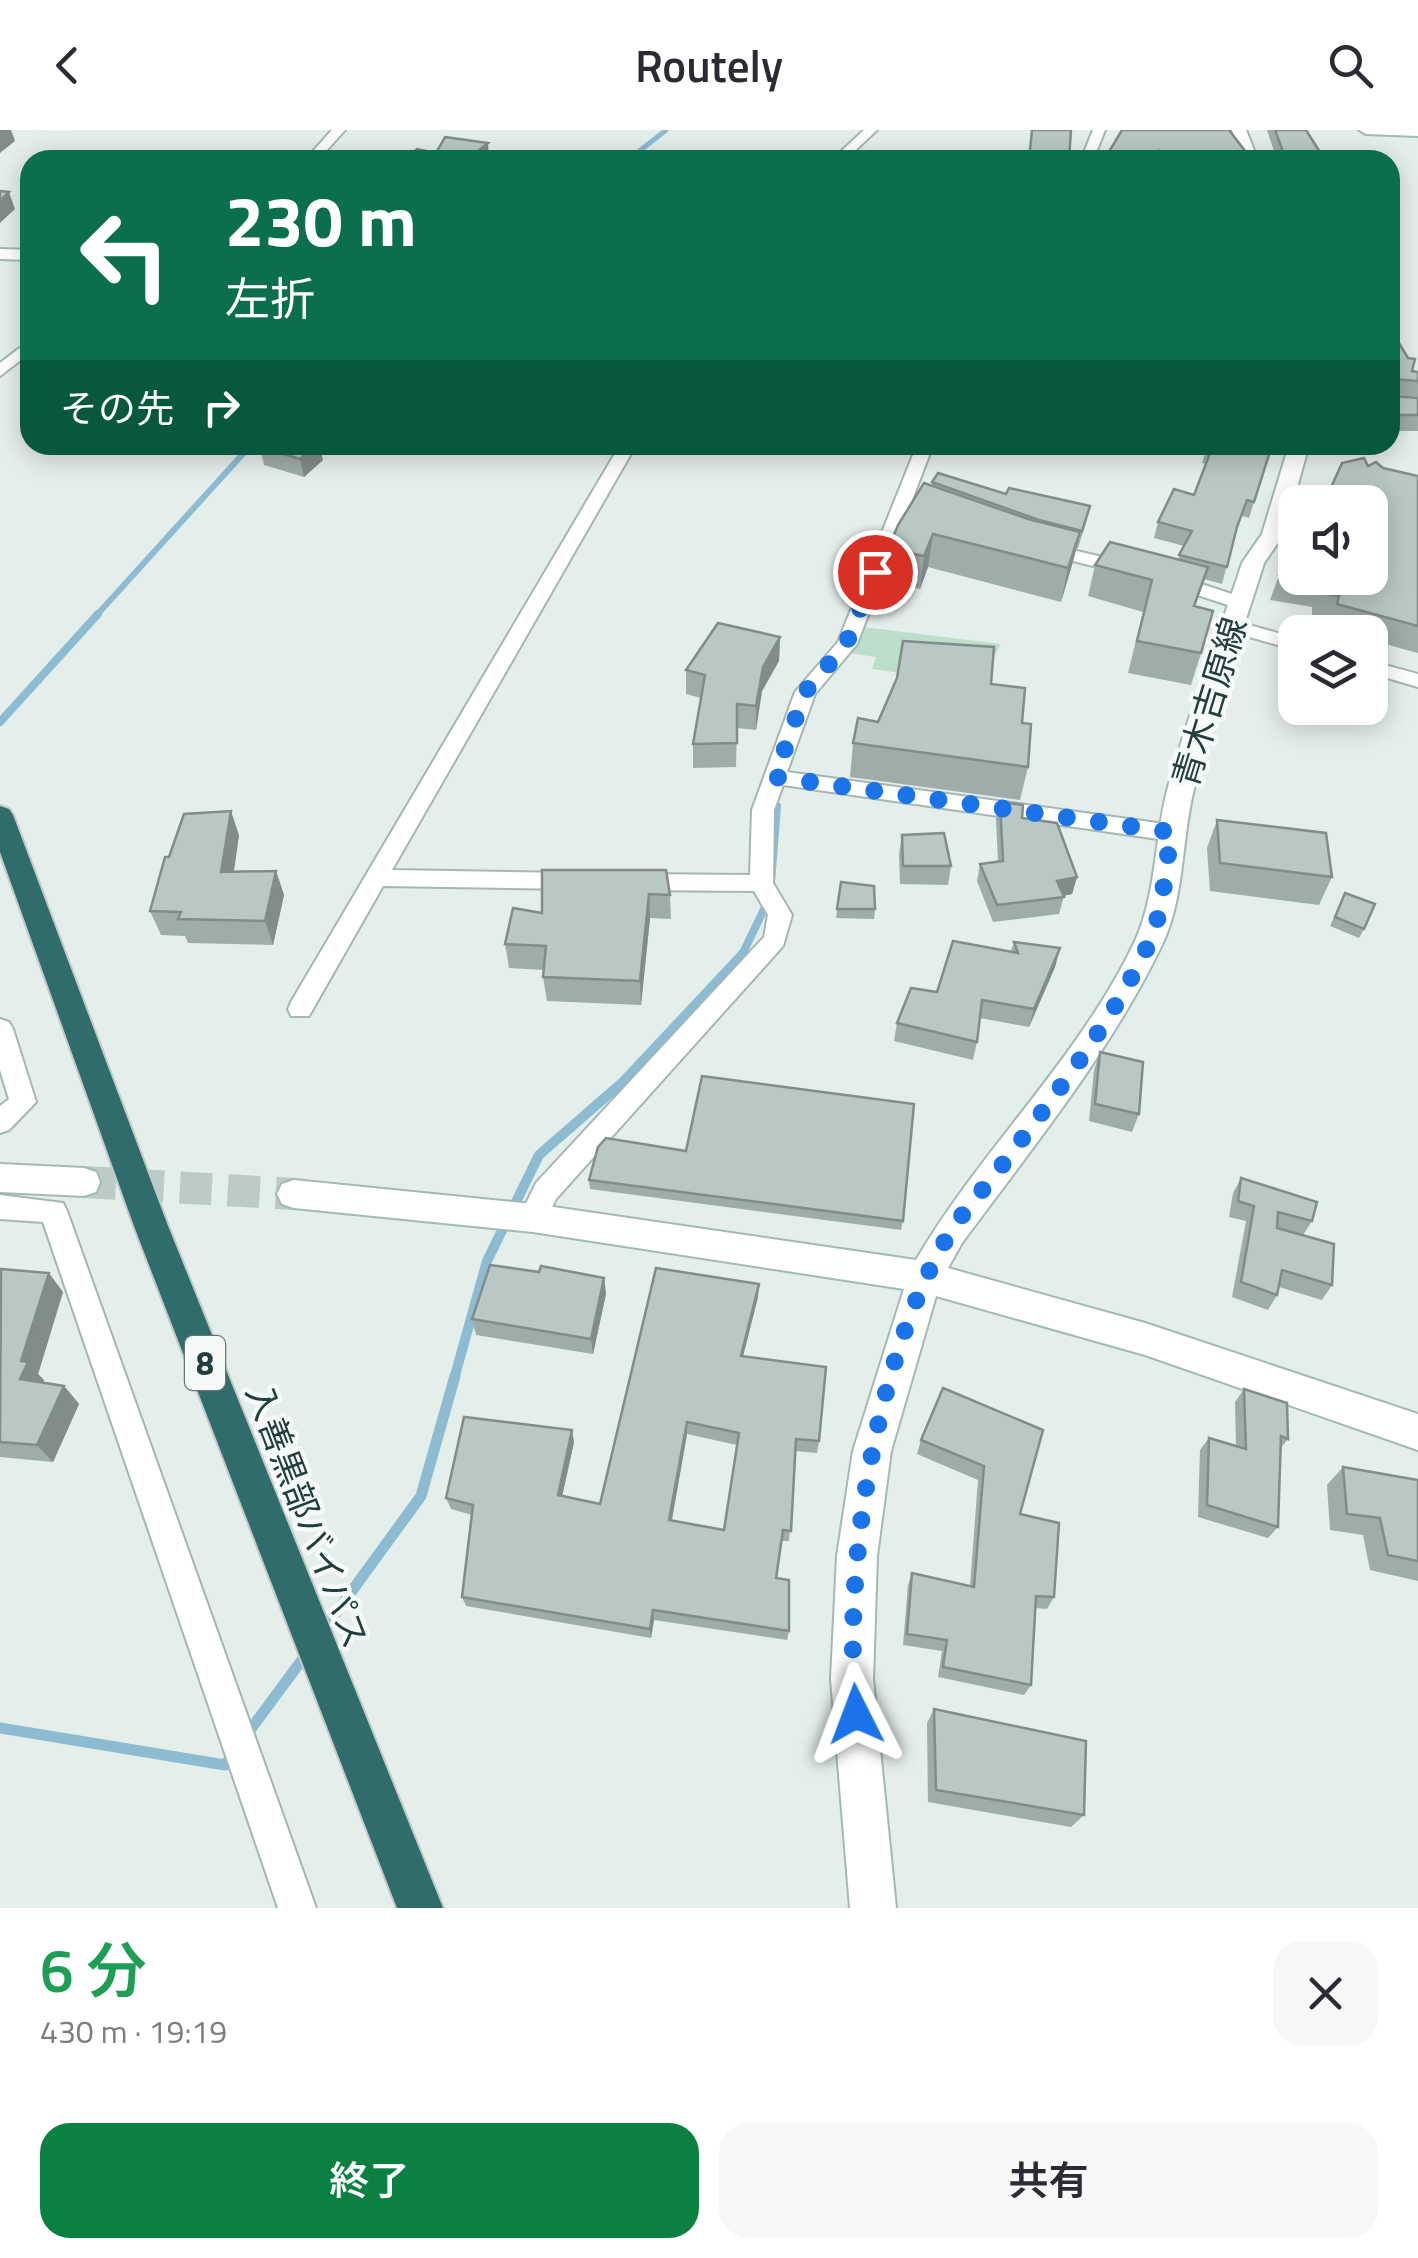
<!DOCTYPE html>
<html lang="ja">
<meta charset="utf-8">
<style>
body{margin:0;font-family:"Titillium Web","Noto Sans JP",sans-serif;background:#f7f7f7;color:#2b2b33;height:100vh;display:flex;flex-direction:column;font-size:38px;white-space:nowrap}
*{box-sizing:border-box;margin:0}
p{font-size:32px;color:#7c7c81}
.icon{flex:none;width:55px;height:55px;fill:none;stroke:currentColor;stroke-width:2;stroke-linecap:round;stroke-linejoin:round}
.map{position:relative;height:1778px;overflow:hidden}
.sheet{display:flex;flex-direction:column;background:#fff;flex:1}
.sheet>*{flex:none}
.top-card{position:absolute;left:20px;top:20px;width:1380px;height:305px;border-radius:30px;box-shadow:0 5px 25px #0003;background:#0b6e4f;color:#fff;overflow:hidden}
.tools{position:absolute;left:1278px;top:355px;display:grid;gap:20px}
.tools a{display:grid;place-items:center;width:110px;height:110px;border-radius:20px;background:#fff;box-shadow:0 5px 25px #0003;font-size:50px}
.pin{position:absolute;display:grid;place-items:center;width:85px;height:85px;color:#fff;margin:-42px;border:5px solid #fff;border-radius:50%;box-shadow:0 2px 10px #0007}
.me{position:absolute;width:110px;margin:-55px;rotate:357deg;stroke-linejoin:round;filter:drop-shadow(0 0 8px #0008)}
.turn{display:flex;align-items:center;gap:35px;height:210px;padding:0 40px;font-size:45px}
.turn .icon{width:130px;height:130px;stroke-width:2.5}
.turn b{display:block;font-size:70px;line-height:85px}
.then{display:flex;align-items:center;height:95px;padding:0 40px;background:#0003;gap:20px;font-size:38px}
.round{display:grid;place-items:center;flex:none;width:105px;height:105px;border-radius:30px;background:#f7f7f7}
.overview{display:flex;align-items:center;justify-content:space-between;height:170px;padding:0 40px}
h1{font-size:60px;font-weight:600;line-height:75px;color:#1e9e55}
.primary-button{display:flex;gap:20px;margin-top:auto;padding:20px 40px}
.primary-button a{flex:1;height:115px;border-radius:30px;background:#0b8043;color:#fff;font-size:40px;font-weight:600;line-height:115px;text-align:center}
.primary-button a+a{background:#f7f7f7;color:#2b2b33}
header{display:flex;justify-content:space-between;align-items:center;height:130px;padding:0 40px;background:#fff;font-size:45px;font-weight:600}
.map>svg:first-child{display:block}
</style>
<header><svg class="icon" aria-label="back" viewBox="0 0 24 24"><path d="M15 5l-7 7 7 7"/></svg>Routely<svg class="icon" aria-label="search" viewBox="0 0 24 24"><circle cx="10" cy="10" r="6"/><path d="M15 15l6 6"/></svg></header>
<div class="map">
<svg width="1418" height="1778" viewBox="0 0 1418 1778">
<rect width="100%" height="100%" fill="#e4eeeb"/>
<path fill="#bedecc" d="M863 497 1001 514 979 554 872 539 876 527 849 523Z"/>
<g fill="none" stroke-linecap="round" stroke-linejoin="round">
<path stroke="#8dbbd2" stroke-width="5" d="M628 30 666 0"/>
<path stroke="#8dbbd2" stroke-width="6" d="M95 487 251 315"/>
<g stroke="#8dbbd2" stroke-width="8">
<path d="M0 592 98 484"/>
<path d="M771 753 777 676"/>
<path d="M742 825 767 773"/>
</g>
<path stroke="#8dbbd2" stroke-width="10" d="M454 1249 487 1131 539 1025 624 951 744 823"/>
<g stroke="#8dbbd2" stroke-width="11">
<path d="M322 1502 421 1366 455 1246"/>
<path d="M0 1598 225 1635 233 1624"/>
<path d="M245 1607 307 1523"/>
</g>
<path stroke="#bdcbc8" stroke-width="32" stroke-dasharray="32 16" stroke-linecap="butt" d="M84 1052 294 1064"/>
<g stroke="#a6b6b3" stroke-width="4">
<g id="street">
<path d="M332 0H345L318 30H305Z"/>
<path d="M864 0H877L845 30H832Z"/>
<path d="M1093 0H1105L1093 30H1081Z"/>
<path d="M30 210V223L0 246V233Z"/>
<path d="M620 315H636L392 740 574 743 586 751 574 759 383 756 309 886H291L288 879 291 872Z"/>
<path d="M917 315H933L857 514 815 564 787 642 1172 695 1183 703 1172 711 783 655 774 680 773 753 792 785 783 816 556 1069 543 1097 533 1100 523 1097 519 1088 536 1053 764 807 768 785 754 761 634 760 622 752 634 744 750 745 752 680 795 562 838 512Z"/>
<path d="M1042 413 1137 435 1139 439 1130 445 1036 422 1033 418Z"/>
<path d="M1168 443 1247 469 1250 473 1240 479 1161 453 1159 449Z"/>
<path d="M1232 490 1295 508V520L1225 500V492Z"/>
<path d="M1370 531 1418 544V557L1370 543Z"/>
<path d="M0 889 9 892 13 899 36 972 9 1000 0 1003V976L9 969 0 940Z"/>
<path d="M0 1065 63 1073 67 1081 316 1778H278L43 1092 0 1089Z"/>
</g>
</g>
<g stroke="#a3b9b5" stroke-width="4">
<g id="secondary">
<path d="M1232 0H1246L1258 30H1242Z"/>
<path d="M1359 0H1418V6L1366 4Z"/>
<path d="M0 119 30 120V130L0 129Z"/>
<path d="M1289 315H1309L1284 404 1264 433C1241 508 1212 583 1194 659 1181 711 1185 767 1162 815 1110 923 1032 1018 962 1113L948 1138 1145 1193 1418 1284V1320L1145 1225 936 1166 891 1321 877 1426 873 1549 896 1778H850L831 1549 837 1426 853 1321 904 1159 533 1102 294 1078 282 1074 277 1064 282 1054 294 1050 533 1074 916 1130C981 1019 1079 929 1135 811 1157 763 1154 708 1168 657 1189 581 1218 507 1242 433L1262 404Z"/>
<path d="M0 1034 84 1038 96 1042 100 1052 96 1062 84 1066 0 1062Z"/>
</g>
</g>
<g stroke="#c1c9c9" stroke-width="4">
<path id="highway" d="M0 676 9 679 13 685 168 1096 443 1778H397L134 1096 0 722Z"/>
</g>
<use href="#street" fill="#fff" fill-rule="evenodd"/>
<use href="#secondary" fill="#fff" fill-rule="evenodd"/>
<use href="#highway" fill="#2f6c6a" fill-rule="evenodd"/>
</g>
<g fill="#9faca9" fill-rule="evenodd">
<path d="M1267 0H1306L1325 30H1277Z"/>
<path d="M1390 158 1397 169 1391 184H1390Z"/>
<path d="M1390 198 1412 241 1418 242V267L1393 265V266L1418 268V301H1390Z"/>
<path d="M1208 315 1254 372 1249 388 1242 386 1235 404 1222 454 1204 449 1195 476 1201 523 1191 555 1128 543 1143 482 1088 466 1095 435 1178 429 1184 416 1154 408 1158 392 1194 365 1206 334 1202 333Z"/>
<path d="M260 317 323 330 304 347 264 335Z"/>
<path d="M1368 336 1418 346V523L1370 510V502H1341L1327 499 1330 491 1312 487V477L1270 470 1290 415 1370 448V372H1324L1328 364Z"/>
<path d="M932 352 1086 393 1078 418H1077L1061 472 928 437 920 459 885 452 888 419 932 355Z"/>
<path d="M780 507 779 531 762 561 756 600 737 598 736 637 693 638V614L701 568 686 564V540Z"/>
<path d="M991 554 1022 593 1028 637 1020 670 850 647 853 613 878 592Z"/>
<path d="M1000 672 1022 688 1077 747 1072 764 1064 766 1059 784 993 792 977 751 980 734 998 732 996 689Z"/>
<path d="M1217 690 1332 747 1319 775 1210 761 1207 718Z"/>
<path d="M239 705 234 742 276 741 284 765 273 815 188 813 185 806 161 805 150 781 169 727Z"/>
<path d="M902 705 951 736 948 755 900 754 899 724Z"/>
<path d="M542 740 670 765 671 789 650 788 641 875 547 871 543 847 544 840 509 838 505 814 542 783Z"/>
<path d="M841 752 875 779 874 789 836 788Z"/>
<path d="M1345 763 1364 799 1359 808 1330 796Z"/>
<path d="M1014 812 1060 818 1055 837 1029 897 980 888 977 912 973 930 894 911 897 893 937 862 1011 821Z"/>
<path d="M1100 922 1139 984 1132 1002 1089 991 1094 940Z"/>
<path d="M1241 1048 1312 1091 1303 1105 1332 1155 1322 1170 1279 1157 1277 1165 1268 1180 1232 1167 1246 1091 1229 1087 1233 1063Z"/>
<path d="M589 1050 903 1091 901 1100 590 1059Z"/>
<path d="M0 1141 63 1162 38 1244 44 1250 43 1252 64 1256 79 1274 53 1332 0 1327Z"/>
<path d="M539 1142 604 1148 606 1164 593 1224 476 1205 472 1189Z"/>
<path d="M758 1167 743 1226 819 1311 817 1323 795 1321 789 1411H782L777 1448 789 1501 787 1510 654 1490 651 1508 466 1476 462 1467 472 1385 451 1379 446 1368 574 1312 562 1366 600 1374ZM687 1304 737 1315 724 1400 672 1390Z"/>
<path d="M943 1258 1020 1384 1054 1467 1047 1479 1035 1478 1031 1555 1024 1565 938 1547 942 1521 903 1515 908 1455 912 1443 970 1456 978 1350 917 1324 921 1310Z"/>
<path d="M1244 1259 1288 1309 1280 1319 1278 1397 1268 1408 1198 1387 1200 1320 1209 1308 1236 1316 1235 1272Z"/>
<path d="M1343 1337 1418 1350V1451L1370 1440 1363 1405 1330 1400 1327 1355Z"/>
<path d="M934 1579 1084 1685 1071 1697 928 1672 927 1593Z"/>
</g>
<g fill="#828c8a">
<path d="M0 0H11L15 11 0 23Z"/>
<path d="M488 13 489 28 487 30H467Z"/>
<path d="M9 62 15 79 0 93V71Z"/>
<path d="M315 315H319L323 330 304 347 300 329Z"/>
<path d="M1080 402 1072 435 1061 472 1068 438Z"/>
<path d="M933 404 928 437 920 459 924 426Z"/>
<path d="M780 507 779 531 762 561 756 600V576L763 537Z"/>
<path d="M231 681 239 705 230 766 221 742Z"/>
<path d="M276 741 284 765 273 815 265 791Z"/>
<path d="M1077 747 1072 764 1052 768 1057 751Z"/>
<path d="M649 764 650 788 641 875 640 851Z"/>
<path d="M1060 818 1055 837 1029 897 1034 879Z"/>
<path d="M49 1143 63 1162 38 1244 44 1250 36 1267 20 1249 21 1231Z"/>
<path d="M604 1148 606 1164 593 1224 591 1209Z"/>
<path d="M759 1154 758 1167 740 1238 741 1226Z"/>
<path d="M64 1256 79 1274 53 1332 37 1315Z"/>
<path d="M687 1292V1304L670 1400 669 1390Z"/>
<path d="M572 1300 574 1312 560 1376 558 1365Z"/>
<path d="M653 1480 654 1490 651 1508 650 1499Z"/>
</g>
<g fill="#b9c8c5" stroke="#828c8a" stroke-width="2.5" fill-rule="evenodd">
<path d="M1032 0H1071L1069 30H1029Z"/>
<path d="M1122 0H1229L1252 30H1164L1159 21 1154 30H1104Z"/>
<path d="M1275 0H1306L1325 30H1286Z"/>
<path d="M445 7 488 13 467 30H403L417 19 436 23Z"/>
<path d="M0 61 9 62 0 71Z"/>
<path d="M1390 158 1397 169H1390Z"/>
<path d="M1390 198 1408 228 1415 229 1412 241 1418 242V251L1393 249V266L1418 268V285H1390Z"/>
<path d="M262 315H315L300 329 260 317Z"/>
<path d="M1208 315H1272L1254 372 1247 370 1237 397 1227 437 1179 425 1192 401 1158 392 1174 359 1194 365 1212 318 1207 317Z"/>
<path d="M1364 328 1368 336 1376 332 1383 338 1418 346V496L1337 474 1339 466 1321 463 1322 453 1279 445 1290 415 1295 416V448H1370V400L1377 374 1328 364 1342 333Z"/>
<path d="M938 343 1006 364 1009 358 1090 376 1082 401 1039 390 932 352Z"/>
<path d="M924 353 1028 389 1080 402 1068 438 933 404 924 426 888 419 898 395Z"/>
<path d="M1110 412 1208 437 1194 476 1213 481 1201 523 1137 511 1152 450 1095 435Z"/>
<path d="M718 493 780 507 763 537 756 576 737 574V613L693 614 705 545 686 540Z"/>
<path d="M903 511 994 517 991 554 1025 558 1022 593 1031 594 1028 637 853 613 858 588 878 592 897 548Z"/>
<path d="M1000 672 1023 675 1022 688 1057 693 1077 747 1057 751 1064 767 997 775 980 734 1003 731Z"/>
<path d="M231 681 221 742 276 741 265 791 178 789 181 782 150 781 165 727H169L184 684Z"/>
<path d="M1217 690 1326 703 1332 747 1220 733Z"/>
<path d="M944 703 951 736H903L902 705Z"/>
<path d="M542 740H666L670 765 649 764 640 851 543 847 546 816 505 814 513 778 542 783Z"/>
<path d="M841 752 874 756 875 779H837Z"/>
<path d="M1345 763 1375 774 1364 799 1335 787Z"/>
<path d="M953 811 1018 823 1014 812 1060 818 1034 879 982 870 977 912 897 893 911 858 937 862Z"/>
<path d="M1100 922 1143 932 1139 984 1095 974Z"/>
<path d="M702 946 914 974 903 1091 589 1050 598 1017 606 1008 686 1021Z"/>
<path d="M1241 1048 1317 1072 1312 1091 1278 1082 1277 1098 1334 1114 1332 1155 1282 1140 1277 1165 1241 1152 1254 1076 1238 1071Z"/>
<path d="M490 1135 539 1142 541 1136 604 1148 591 1209 472 1189Z"/>
<path d="M656 1138 759 1154 741 1226 826 1237 819 1311 796 1309 791 1401 783 1400 776 1448 789 1450V1501L653 1480 650 1499 462 1467 473 1375 446 1368 464 1287 572 1300 558 1365 600 1374ZM687 1292 739 1303 724 1400 669 1390Z"/>
<path d="M1 1139 49 1143 21 1231 28 1232 20 1249 64 1256 37 1315 0 1312Z"/>
<path d="M943 1258 1043 1300 1020 1384 1059 1393 1054 1467 1036 1466 1031 1555 943 1537 947 1510 907 1504 912 1443 974 1457 984 1336 921 1310Z"/>
<path d="M1244 1259 1287 1273 1288 1309 1281 1306 1278 1397 1207 1375 1209 1308 1246 1319Z"/>
<path d="M1343 1337 1418 1350V1431L1388 1425 1380 1388 1347 1384Z"/>
<path d="M934 1579 1086 1611 1084 1685 936 1660Z"/>
</g>
<g fill="none" stroke-linecap="round" stroke-linejoin="round">
<path stroke="#1a73e8" stroke-width="18" stroke-dasharray="0 32.4" d="M856 1584C842 1445 875 1227 948 1106 963 1081 985 1058 1003 1034 1053 968 1114 889 1149 813 1165 777 1164 740 1172 702L775 647 805 562 846 514 875 442"/>
</g>
<g text-anchor="middle" dominant-baseline="central" stroke-width="9" stroke-linejoin="round" paint-order="stroke">
<rect fill="#f5faf8" stroke="#627775" stroke-width="2.5" x="185" y="1206" width="40" height="54" rx="8"/>
<g font-size="32" font-weight="bold" fill="#233f3d">
<text x="205" y="1233">8</text>
</g>
<g font-size="35" fill="#233f3d" stroke="#f5faf8">
<text transform="translate(1209 572) rotate(-73)">青木吉原線</text>
<text transform="translate(308 1386) rotate(69)">入善黒部バイパス</text>
</g>
</g>
</svg>
<div class="tools">
<a><svg class="icon" aria-label="sound" viewBox="0 0 24 24"><path d="M4 9h4l5-4v14l-5-4H4zM17 9q2 3 0 6"/></svg></a>
<a><svg class="icon" aria-label="layers" viewBox="0 0 24 24"><path d="M12 4l9 5-9 5-9-5zM3 14l9 5 9-5"/></svg></a>
</div>
<div class="pin" style="left:875px;top:442px;background:#d93025"><svg class="icon" aria-label="arrive" viewBox="0 0 24 24"><path d="M6 21V4h12l-3 4 3 4H6"/></svg></div>
<svg class="me" style="left:856px;top:1584px" viewBox="-20 -20 40 40"><path d="M0-17L14 15 0 8-14 15z" fill="#1a73e8" stroke="#fff" stroke-width="4"/></svg>
<div class="top-card">
<div class="turn"><svg class="icon" aria-label="left" viewBox="0 0 24 24"><path d="M17 20v-9H6M10 6l-5 5 5 5"/></svg><div><b>230 m</b>左折</div></div>
<div class="then">その先<svg class="icon" aria-label="right" viewBox="0 0 24 24"><path d="M7 20v-9h11M14 6l5 5-5 5"/></svg></div>
</div>
</div>
<section class="sheet">
<div class="overview"><div><h1>6 分</h1><p>430 m · 19:19</p></div><a class="round"><svg class="icon" aria-label="close" viewBox="0 0 24 24"><path d="M6 6l12 12M18 6L6 18"/></svg></a></div>
<div class="primary-button"><a>終了</a><a>共有</a></div>
</section>
